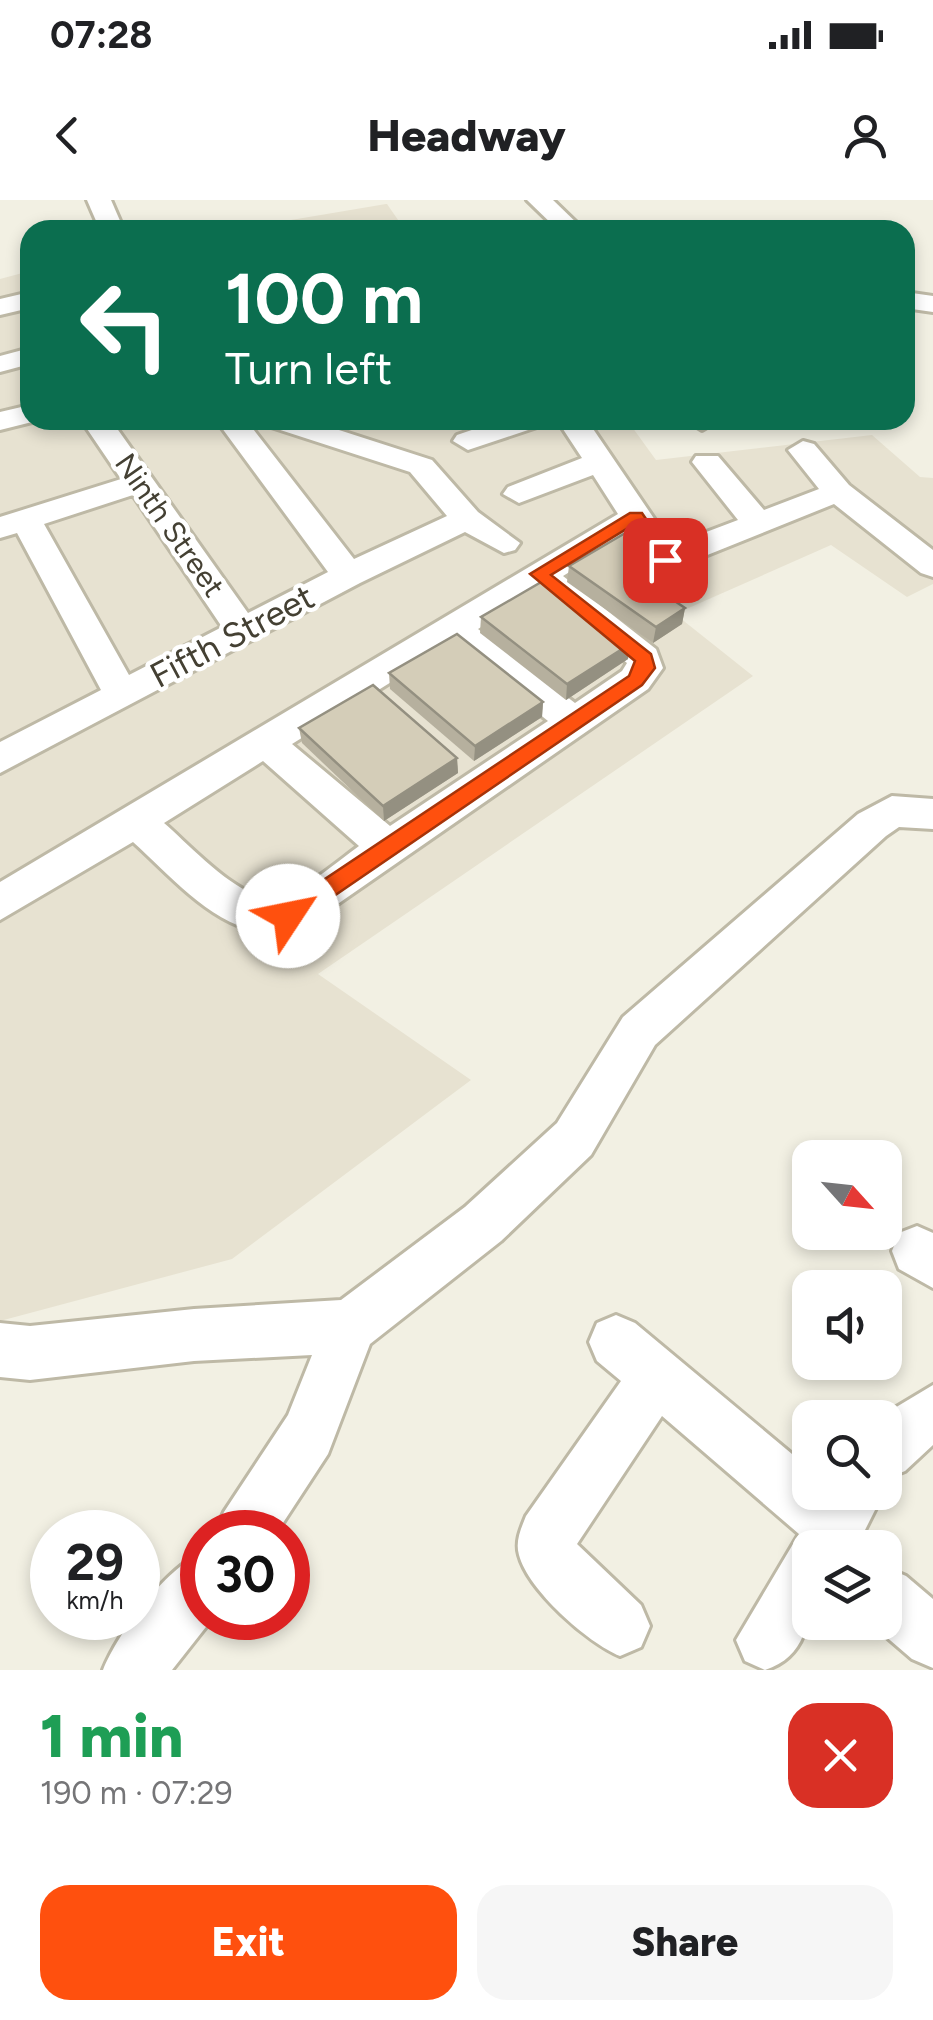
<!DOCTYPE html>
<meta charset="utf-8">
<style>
body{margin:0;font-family:Figtree,sans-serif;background:#f6f6f6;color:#202124;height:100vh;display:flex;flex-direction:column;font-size:38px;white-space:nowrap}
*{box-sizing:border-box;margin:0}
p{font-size:32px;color:#757577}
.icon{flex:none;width:55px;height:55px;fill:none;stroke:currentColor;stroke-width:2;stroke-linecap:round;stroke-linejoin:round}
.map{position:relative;height:1470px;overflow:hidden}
.panel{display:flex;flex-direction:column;background:#fff;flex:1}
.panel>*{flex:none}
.banner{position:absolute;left:20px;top:20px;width:895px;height:210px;border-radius:30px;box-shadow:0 5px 15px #0003;background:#0b6e4f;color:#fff;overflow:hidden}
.needle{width:65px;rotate:117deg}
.controls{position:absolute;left:792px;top:940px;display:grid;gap:20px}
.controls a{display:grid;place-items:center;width:110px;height:110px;border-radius:20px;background:#fff;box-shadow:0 5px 15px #0003;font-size:50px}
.speed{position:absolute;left:30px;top:1310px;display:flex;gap:20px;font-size:50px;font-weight:700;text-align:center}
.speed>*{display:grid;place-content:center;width:130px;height:130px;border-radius:50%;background:#fff;box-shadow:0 5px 15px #0003;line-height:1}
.speed small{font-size:25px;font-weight:400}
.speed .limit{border:15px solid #d22;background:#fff;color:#111}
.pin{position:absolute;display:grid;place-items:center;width:85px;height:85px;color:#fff;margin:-42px;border-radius:20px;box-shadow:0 5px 15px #0006}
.me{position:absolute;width:110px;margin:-55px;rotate:56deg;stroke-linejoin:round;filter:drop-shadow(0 0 8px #0008)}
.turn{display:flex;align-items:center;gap:35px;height:210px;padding:0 40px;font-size:45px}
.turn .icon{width:130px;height:130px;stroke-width:2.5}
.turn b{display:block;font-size:70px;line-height:85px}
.round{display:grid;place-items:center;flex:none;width:105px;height:105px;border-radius:30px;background:#f6f6f6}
.summary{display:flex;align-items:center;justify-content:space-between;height:170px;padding:0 40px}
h1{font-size:60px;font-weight:800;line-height:75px;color:#1e9e55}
.primary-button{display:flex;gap:20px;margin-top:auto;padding:20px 40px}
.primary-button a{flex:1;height:115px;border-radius:30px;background:#ff500e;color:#fff;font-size:40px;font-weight:800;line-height:115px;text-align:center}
.primary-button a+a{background:#f6f6f6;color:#202124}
.status{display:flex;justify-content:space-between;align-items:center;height:70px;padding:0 50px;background:#fff;direction:ltr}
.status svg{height:28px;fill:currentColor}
header{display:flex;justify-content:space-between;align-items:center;height:130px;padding:0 40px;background:#fff;font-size:45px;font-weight:800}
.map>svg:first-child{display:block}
</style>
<div class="status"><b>07:28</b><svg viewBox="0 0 49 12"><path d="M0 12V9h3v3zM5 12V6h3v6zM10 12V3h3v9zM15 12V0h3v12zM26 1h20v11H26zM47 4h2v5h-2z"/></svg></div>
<header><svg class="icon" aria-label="back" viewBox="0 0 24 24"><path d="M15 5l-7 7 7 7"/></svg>Headway<svg class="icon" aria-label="person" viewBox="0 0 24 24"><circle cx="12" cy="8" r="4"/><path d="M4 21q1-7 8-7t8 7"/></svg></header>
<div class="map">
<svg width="933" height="1470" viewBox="0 0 933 1470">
<rect width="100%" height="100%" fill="#f2f0e3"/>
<g fill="#e7e2d1">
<path d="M387 4 405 30H232L386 4Z"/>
<path d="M30 71V220H627L656 260 872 235 920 277 933 278V384L907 397 831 345 675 414 753 476 318 774 471 880 232 1059 0 1121V79Z"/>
</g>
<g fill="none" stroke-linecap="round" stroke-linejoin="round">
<g stroke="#beb9a6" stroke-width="6">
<g id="minor">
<path d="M87 0H111L124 30H100Z"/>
<path d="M527 0H553L584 30H558Z"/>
<path d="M30 92V108L0 115V99Z"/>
<path d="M905 92 933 96V112L905 108Z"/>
<path d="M30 148V164L0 172V156Z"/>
<path d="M30 205V220H40L0 230V212Z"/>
<path d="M81 220H111L248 413 328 372 216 220H246L354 359 447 316 410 272 268 226 263 220H308L432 260 478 312 520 343 515 350 504 353 465 332 360 383 0 573V542L101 490 17 333 0 338V317L121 279ZM133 295 222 427 129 475 44 324Z"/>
<path d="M501 220H545L540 226 468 250 453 241 457 235Z"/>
<path d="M557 220H587L672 345 738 320 692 262 696 256H718L764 310 819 289 788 250 803 241 814 244 849 285 933 350V377L921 373 834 304 685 364 702 390 697 398H673L631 334 563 376 656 449 663 468 648 489 303 728C233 752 179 683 133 642L0 720V682L618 314 593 275 519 303 503 294 508 287 582 258ZM539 391 627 463 622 471 575 503 478 429ZM452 444 548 521 390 626 292 544ZM263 561 359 646C341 659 299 694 280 698 244 706 190 645 164 623Z"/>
<path d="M686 220H716L717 221 702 230Z"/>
<path d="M892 596 933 599V629L899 627 886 636 655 845 591 955 501 1041 370 1144 328 1254 277 1332H215L224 1312 288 1215 312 1155 194 1161 30 1180 0 1177V1123L30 1126 194 1109 341 1100 465 1007 557 923 623 817 858 614Z"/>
<path d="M917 1026 933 1033V1088L899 1069 892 1051 899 1033Z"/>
<path d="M616 1115 635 1123 810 1269V1292H884L856 1348H810C810 1394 819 1453 765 1470L745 1461 736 1440 799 1334 662 1216 577 1344 641 1405 650 1426 641 1447 620 1456C588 1443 528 1390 519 1355 515 1341 521 1329 526 1316L621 1181 597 1161 589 1142 597 1123Z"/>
<path d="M933 1185V1245L905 1271 885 1279V1218H878Z"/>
<path d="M202 1353V1418H213L172 1470H103C118 1433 166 1368 202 1353Z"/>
<path d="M885 1367 906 1376 933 1399V1468L912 1459 869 1422H885Z"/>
</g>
</g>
<use href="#minor" fill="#fff" fill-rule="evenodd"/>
</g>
<g fill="#b6b09e">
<path d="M569 366 683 374 679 390 669 397 685 408 682 424 653 443 567 382Z"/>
<path d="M481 417 630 444 628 459 566 500 480 433Z"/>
<path d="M389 473 543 502 542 517 474 561 390 489Z"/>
<path d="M299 528 457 558 458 573 384 621 302 543Z"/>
</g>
<g fill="#949081">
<path d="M683 374 679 390 657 407 660 391Z"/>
<path d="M685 408 682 424 653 443 656 427Z"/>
<path d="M630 444 628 459 566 500 567 484Z"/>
<path d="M543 502 542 517 474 561 475 546Z"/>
<path d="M457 558 458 573 384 621 383 606Z"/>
</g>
<g fill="#d4cdb8" stroke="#949081" stroke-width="2.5">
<path d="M627 332 683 374 660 391 685 408 656 427 569 366Z"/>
<path d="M543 381 630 444 567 484 481 417Z"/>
<path d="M457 434 543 502 475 546 389 473Z"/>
<path d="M373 485 457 558 383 606 299 528Z"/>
</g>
<path fill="#ff500e" stroke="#a63409" stroke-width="2.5" d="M630 313H642L674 360 671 364H659L633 325 551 375 651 454 655 468 642 485 296 722H280V709L629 476 635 461 530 374Z"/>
<g text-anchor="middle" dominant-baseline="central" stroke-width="9" stroke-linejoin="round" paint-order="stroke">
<g font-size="30" fill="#444033" stroke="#fff">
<text transform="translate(170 325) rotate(55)">Ninth Street</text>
</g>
<g font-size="35" fill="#444033" stroke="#fff">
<text transform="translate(232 436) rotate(-28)">Fifth Street</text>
</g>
</g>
</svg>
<div class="controls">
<a><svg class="needle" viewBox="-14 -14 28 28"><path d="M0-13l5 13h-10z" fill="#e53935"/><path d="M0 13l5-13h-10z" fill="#757577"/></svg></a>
<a><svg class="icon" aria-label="sound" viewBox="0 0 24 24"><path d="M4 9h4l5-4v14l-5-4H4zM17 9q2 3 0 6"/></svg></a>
<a><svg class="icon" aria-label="search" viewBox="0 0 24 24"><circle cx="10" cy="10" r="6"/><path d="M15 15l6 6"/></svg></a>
<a><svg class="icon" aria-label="layers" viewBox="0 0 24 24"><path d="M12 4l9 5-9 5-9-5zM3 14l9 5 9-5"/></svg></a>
</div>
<div class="speed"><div>29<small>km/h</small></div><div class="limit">30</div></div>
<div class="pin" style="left:665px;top:360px;background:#d93025"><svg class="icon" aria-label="arrive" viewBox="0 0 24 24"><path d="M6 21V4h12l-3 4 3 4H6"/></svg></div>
<svg class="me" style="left:288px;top:716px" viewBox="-20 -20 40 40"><circle r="19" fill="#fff"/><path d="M0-13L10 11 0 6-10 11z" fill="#ff500e"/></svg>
<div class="banner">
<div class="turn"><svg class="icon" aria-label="left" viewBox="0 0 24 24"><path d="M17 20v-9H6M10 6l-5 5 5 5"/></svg><div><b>100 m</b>Turn left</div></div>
</div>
</div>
<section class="panel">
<div class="summary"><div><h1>1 min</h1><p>190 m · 07:29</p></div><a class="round" style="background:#d93025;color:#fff"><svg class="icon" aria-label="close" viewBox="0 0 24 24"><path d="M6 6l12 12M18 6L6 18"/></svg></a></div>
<div class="primary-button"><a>Exit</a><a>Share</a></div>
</section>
